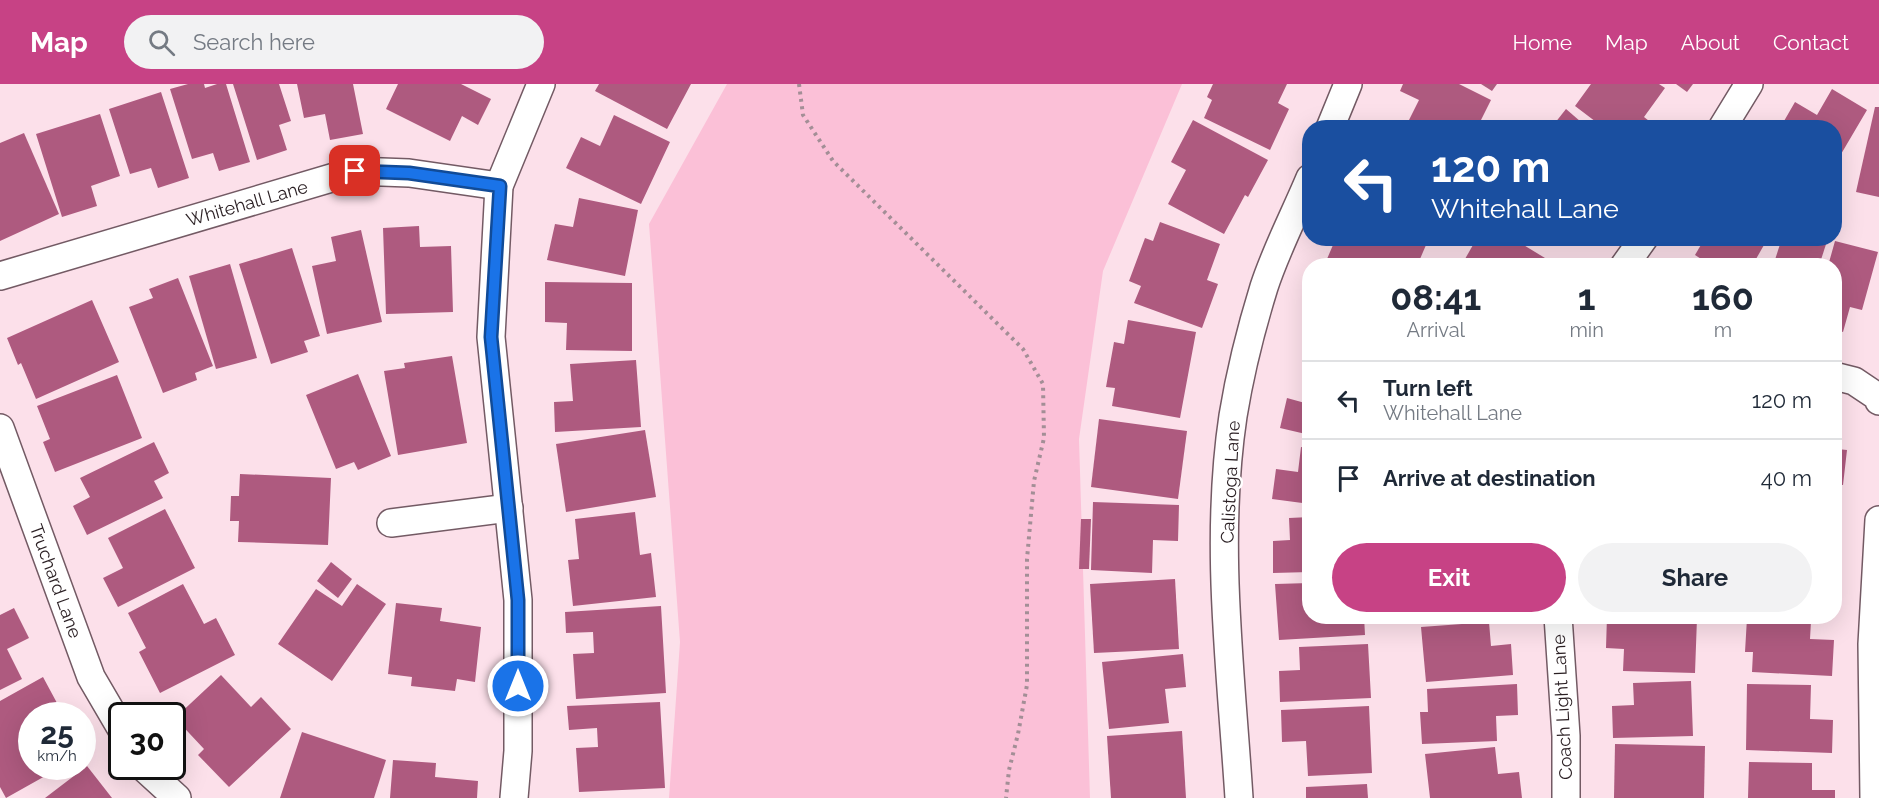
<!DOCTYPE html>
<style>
body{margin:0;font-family:Raleway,sans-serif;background:#f2f2f3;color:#1f2937;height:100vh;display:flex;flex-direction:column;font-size:22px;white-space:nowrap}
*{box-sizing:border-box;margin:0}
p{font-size:20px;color:#747a83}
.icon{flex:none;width:33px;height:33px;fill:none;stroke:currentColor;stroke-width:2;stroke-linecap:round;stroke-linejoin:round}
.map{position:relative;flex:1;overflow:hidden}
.details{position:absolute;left:1302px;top:174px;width:540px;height:366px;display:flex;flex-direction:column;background:#fff;border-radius:24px;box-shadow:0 6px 24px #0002}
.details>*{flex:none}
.top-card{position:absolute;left:1302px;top:36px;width:540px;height:126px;border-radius:24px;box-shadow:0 6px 24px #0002;background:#1a4fa0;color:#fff;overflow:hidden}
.speed{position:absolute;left:18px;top:618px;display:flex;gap:12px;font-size:30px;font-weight:700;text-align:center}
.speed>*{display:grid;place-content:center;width:78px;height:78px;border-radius:50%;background:#fff;box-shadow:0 6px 24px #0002;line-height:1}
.speed small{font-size:15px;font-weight:400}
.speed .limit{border:3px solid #111;border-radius:9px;background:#fff;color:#111}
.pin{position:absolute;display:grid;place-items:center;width:51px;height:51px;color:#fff;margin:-26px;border-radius:12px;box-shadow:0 3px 9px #0006}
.me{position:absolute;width:66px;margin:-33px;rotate:0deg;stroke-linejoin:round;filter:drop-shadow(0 0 4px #0008)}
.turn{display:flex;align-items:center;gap:21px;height:126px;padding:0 30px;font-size:27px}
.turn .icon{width:78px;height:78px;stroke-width:2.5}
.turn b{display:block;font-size:42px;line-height:51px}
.eta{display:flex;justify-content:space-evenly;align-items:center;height:102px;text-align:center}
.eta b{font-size:36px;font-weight:700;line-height:42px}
.cta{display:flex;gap:12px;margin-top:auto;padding:12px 30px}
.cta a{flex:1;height:69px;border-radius:36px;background:#c74285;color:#fff;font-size:24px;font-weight:700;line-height:69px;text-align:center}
.cta a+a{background:#f2f2f3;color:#1f2937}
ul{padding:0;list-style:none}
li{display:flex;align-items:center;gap:18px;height:78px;padding:0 30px;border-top:2px solid #e0e1e3}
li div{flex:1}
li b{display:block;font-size:22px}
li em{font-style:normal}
header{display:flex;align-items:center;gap:36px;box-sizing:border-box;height:84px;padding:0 30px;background:#c74285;color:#fff}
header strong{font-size:28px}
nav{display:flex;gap:33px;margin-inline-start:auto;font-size:21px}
.search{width:420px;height:54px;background:#f2f2f3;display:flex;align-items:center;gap:15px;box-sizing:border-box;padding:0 21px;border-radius:33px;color:#747a83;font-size:22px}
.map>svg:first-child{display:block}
</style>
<header>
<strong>Map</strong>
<div class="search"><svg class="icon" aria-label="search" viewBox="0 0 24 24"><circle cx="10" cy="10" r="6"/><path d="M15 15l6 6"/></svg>Search here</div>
<nav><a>Home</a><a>Map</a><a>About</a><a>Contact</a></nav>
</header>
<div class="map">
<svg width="1879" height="714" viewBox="0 0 1879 714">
<rect width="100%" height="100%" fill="#fce0ea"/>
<path fill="#fbc0d7" d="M727 0H1182L1103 187 1079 355 1090 714H669L680 558 649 140Z"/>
<g fill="#ae5a7f">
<path d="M188 0H204L205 4 217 0H226L250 78 219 87 213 69 192 75 170 5Z"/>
<path d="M233 0H279L291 37 279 41 287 66 257 76Z"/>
<path d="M297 0H353L363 50 330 56 325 30 304 34Z"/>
<path d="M398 0H461L491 15 478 41 462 32 450 57 386 25Z"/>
<path d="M599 0H691L667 45 595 7Z"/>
<path d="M1213 0H1287L1278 19 1289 25 1270 66 1204 34 1212 16 1207 13Z"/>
<path d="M1403 0H1459L1491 16 1477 44H1405L1419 16 1400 7Z"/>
<path d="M1481 0H1497L1492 7Z"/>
<path d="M1591 0H1659L1665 4 1644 33 1658 44H1604L1575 22Z"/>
<path d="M1676 0H1693L1687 8Z"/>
<path d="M1832 5 1867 26 1834 82V44H1780L1795 18 1817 31Z"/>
<path d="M161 8 189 94 158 104 151 84 130 90 109 25Z"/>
<path d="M1875 23H1879V113L1856 108Z"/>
<path d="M1566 25 1588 44H1551Z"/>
<path d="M100 30 120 92 91 102 97 122 62 133 36 50Z"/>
<path d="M614 31 670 58 641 120 566 84 581 53 600 62Z"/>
<path d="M1193 36 1268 76 1248 113 1245 111 1224 150 1168 120 1186 86 1171 78Z"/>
<path d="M24 49 59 130 0 157V59Z"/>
<path d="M579 114 638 126 625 192 547 176 555 140 573 143Z"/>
<path d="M1160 138 1220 160 1207 196 1218 200 1202 244 1134 219 1141 202 1129 197 1145 154 1153 157Z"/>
<path d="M419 142 420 163 451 162 453 228 386 230 383 144Z"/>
<path d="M361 146 382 238 327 250 312 182 336 177 331 153Z"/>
<path d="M1336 154H1342L1357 161 1360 154H1429L1417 182H1324Z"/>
<path d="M1477 154H1512L1545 174 1541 182H1461Z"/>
<path d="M1541 154H1558L1552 162Z"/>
<path d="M1705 154H1768L1752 182H1712L1695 171Z"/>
<path d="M1782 154H1828L1819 182H1773Z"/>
<path d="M1835 157 1878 168 1862 226 1850 223 1843 248 1834 245V182H1828Z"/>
<path d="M292 164 320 252 304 257 308 268 271 280 239 180Z"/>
<path d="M230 180 257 274 216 285 189 192Z"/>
<path d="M178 194 213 282 195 289 197 296 163 309 129 223 153 214 149 205Z"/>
<path d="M545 198 632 199V267L566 266 567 239 545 238Z"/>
<path d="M92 216 119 278 36 315 21 279 18 281 7 254Z"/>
<path d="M1128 236 1196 248 1180 334 1112 322 1115 304 1106 303 1114 258 1124 260Z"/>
<path d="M452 272 467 359 398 371 384 287 405 284 404 279Z"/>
<path d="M636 276 641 343 555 348 554 318 573 317 570 280Z"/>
<path d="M358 290 391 372 358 386 354 378 336 385 306 311Z"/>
<path d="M117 291 142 354 55 388 43 358 50 355 37 322Z"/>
<path d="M1309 302 1310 351 1280 344 1287 314 1305 319Z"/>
<path d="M1099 335 1187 347 1178 415 1091 403Z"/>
<path d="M1834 345H1839L1837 365 1847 366 1843 401 1834 400Z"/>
<path d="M645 346 656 413 566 428 556 360Z"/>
<path d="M154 358 169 389 154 397 163 414 87 451 73 422 90 413 80 394Z"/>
<path d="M1301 363 1310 364V420L1272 415 1276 385 1298 388Z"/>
<path d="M240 390 331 394 328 461 238 458 239 437H230L231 412H239Z"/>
<path d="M1093 418 1179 421 1178 457 1153 456 1152 489 1091 486Z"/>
<path d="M165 425 195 484 118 523 103 494 123 484 108 454Z"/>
<path d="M635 428 640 471 651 469 656 513 573 522 568 476 579 475 575 435Z"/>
<path d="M1310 433V488L1273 489V457L1290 456 1289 434Z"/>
<path d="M1834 433H1841L1840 463H1834Z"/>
<path d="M1081 435H1091L1089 485H1079Z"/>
<path d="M331 478 352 495 338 514 317 497Z"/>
<path d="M1175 495 1179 565 1094 569 1090 500Z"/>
<path d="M1834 496 1838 497 1836 522H1834Z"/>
<path d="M1310 499V532H1364L1365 551 1279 556 1275 500Z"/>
<path d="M183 500 204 540 216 534 235 571 160 609 139 568 146 564 128 529Z"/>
<path d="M357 500 386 520 332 597 278 560 316 505 342 522Z"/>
<path d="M396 519 442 524 440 537 481 543 475 598 457 595 455 607 411 602 412 593 388 590Z"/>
<path d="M661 522 666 609 576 615 573 570 594 569 593 548 566 549 565 528Z"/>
<path d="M14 524 29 554 7 565 22 595 0 606V531Z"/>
<path d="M1427 532H1449L1450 534 1427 537Z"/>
<path d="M1607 532 1697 534 1695 589 1623 587 1624 565 1606 564Z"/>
<path d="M1747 534 1811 537 1810 555 1834 556 1832 592 1752 588 1753 568H1745Z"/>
<path d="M1489 538 1491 562 1511 560 1513 591 1426 598 1421 543Z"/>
<path d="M1368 560 1371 614 1280 618 1279 587 1300 586 1299 563Z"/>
<path d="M1183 570 1186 603 1165 605 1169 639 1109 645 1102 578Z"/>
<path d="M221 591 251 623 261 613 291 645 229 703 198 671 204 665 175 634Z"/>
<path d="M43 593 64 632H32V682H63L6 714 0 703V617Z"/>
<path d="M1691 597 1693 652 1613 654 1612 622 1634 621 1633 599Z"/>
<path d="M1517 600 1518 631 1496 632 1497 657 1422 660 1420 628H1428L1427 605Z"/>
<path d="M1747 600 1811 601 1810 635 1833 636 1832 669 1746 666Z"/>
<path d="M660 618 665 704 579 708 576 664 598 663 597 644 569 646 567 622Z"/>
<path d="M1369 622 1372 689 1308 692 1306 657 1282 658 1281 626Z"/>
<path d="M1182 647 1186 714H1111L1107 652Z"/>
<path d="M302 648 386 676 374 714H280Z"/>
<path d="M82 654 90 667 82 672Z"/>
<path d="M1615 660 1705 662 1704 714H1614Z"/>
<path d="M1495 663 1498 690 1519 688 1522 714H1430L1425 670Z"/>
<path d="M393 676 436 679 435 693 478 697 477 714H390Z"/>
<path d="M1749 678 1812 679V706H1835V714H1748Z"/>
<path d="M87 682 112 714H45Z"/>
<path d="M1367 700 1368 714H1306V703Z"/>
</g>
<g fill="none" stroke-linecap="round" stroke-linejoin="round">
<g stroke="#735a64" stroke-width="30">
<g id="street">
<path d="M1330 44 1348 0"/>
<path d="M1722 44 1749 0"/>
<path d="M1624 182 1644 154"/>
<path d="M0 192 355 87 409 89 499 102"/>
<path d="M1834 292 1854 297 1878 313 1879 317"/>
<path d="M0 344 91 593 122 646"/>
<path d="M391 439 509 424"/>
<path d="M1558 532 1566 652V714"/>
<path d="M142 682 177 714"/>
<path d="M514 714 518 667V516L491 253 499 102 541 0"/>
<path d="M1239 714C1231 588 1214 458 1233 332 1240 289 1251 245 1264 203 1276 166 1295 130 1310 94"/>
<path d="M1874 714 1872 560 1879 436"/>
</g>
</g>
<path stroke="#a38e96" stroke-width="4" stroke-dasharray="3 4.5" stroke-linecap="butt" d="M799 0 803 31 833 77 1023 265 1043 300 1044 354 1034 397 1027 475V601L1018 650 1009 686 1006 714"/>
<use href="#street" stroke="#fff" stroke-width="27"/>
</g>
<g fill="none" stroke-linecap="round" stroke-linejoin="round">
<g stroke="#114b97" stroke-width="15">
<path id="route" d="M355 87 409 89 500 102 491 253 518 516V602"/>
</g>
<use href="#route" stroke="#1a73e8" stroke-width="10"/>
</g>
<g text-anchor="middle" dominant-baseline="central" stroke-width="5" stroke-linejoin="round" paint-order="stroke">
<g font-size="18" fill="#2a1f23" stroke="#fff">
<text transform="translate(247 119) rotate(-16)">Whitehall Lane</text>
<text transform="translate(1230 398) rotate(-87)">Calistoga Lane</text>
<text transform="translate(56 497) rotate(70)">Truchard Lane</text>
<text transform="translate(1562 623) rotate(-93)">Coach Light Lane</text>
</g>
</g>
</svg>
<div class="speed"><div>25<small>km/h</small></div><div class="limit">30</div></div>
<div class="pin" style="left:355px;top:87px;background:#d93025"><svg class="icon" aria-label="arrive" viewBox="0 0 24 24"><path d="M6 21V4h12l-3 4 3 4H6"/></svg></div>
<svg class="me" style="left:518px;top:602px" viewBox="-20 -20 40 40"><circle r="17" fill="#1a73e8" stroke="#fff" stroke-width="3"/><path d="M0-11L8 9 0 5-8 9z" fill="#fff"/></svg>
<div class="top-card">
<div class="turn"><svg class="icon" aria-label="left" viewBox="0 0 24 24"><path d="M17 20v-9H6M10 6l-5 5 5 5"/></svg><div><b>120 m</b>Whitehall Lane</div></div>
</div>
<section class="details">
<div class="eta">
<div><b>08:41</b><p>Arrival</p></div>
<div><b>1</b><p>min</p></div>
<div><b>160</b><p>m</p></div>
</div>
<ul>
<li><svg class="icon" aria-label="left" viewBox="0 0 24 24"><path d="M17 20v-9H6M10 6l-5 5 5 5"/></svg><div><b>Turn left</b><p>Whitehall Lane</p></div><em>120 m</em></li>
<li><svg class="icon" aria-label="arrive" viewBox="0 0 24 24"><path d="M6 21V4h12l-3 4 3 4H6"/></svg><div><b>Arrive at destination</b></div><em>40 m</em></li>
</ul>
<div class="cta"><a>Exit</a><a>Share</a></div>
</section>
</div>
